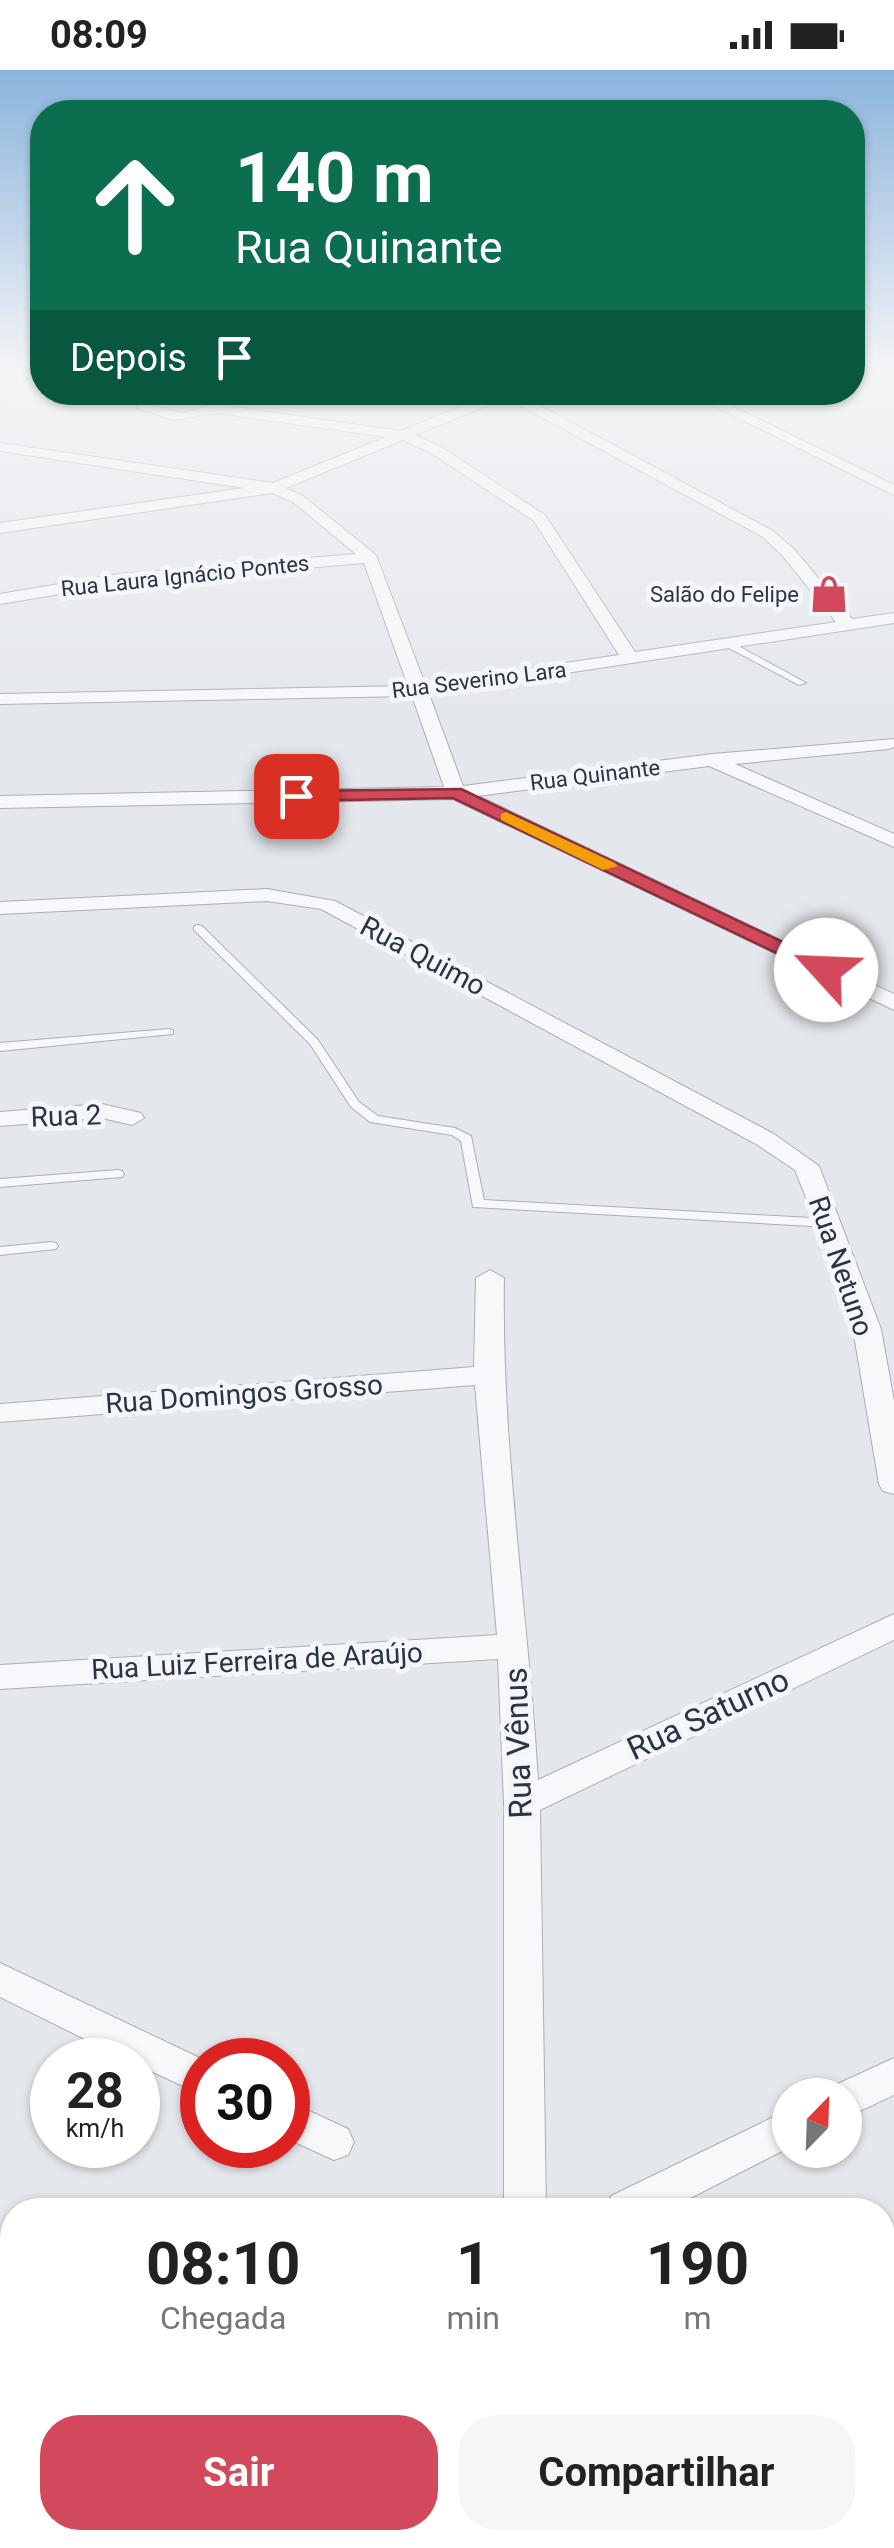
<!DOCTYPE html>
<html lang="pt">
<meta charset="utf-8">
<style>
body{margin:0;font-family:Roboto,sans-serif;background:#f6f6f6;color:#222;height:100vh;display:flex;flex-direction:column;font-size:38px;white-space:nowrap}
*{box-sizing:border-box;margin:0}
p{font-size:32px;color:#767676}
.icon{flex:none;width:55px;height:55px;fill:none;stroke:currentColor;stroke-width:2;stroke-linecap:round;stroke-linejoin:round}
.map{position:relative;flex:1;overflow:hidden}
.sheet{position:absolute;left:0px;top:2128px;width:895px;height:352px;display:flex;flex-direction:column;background:#fff;border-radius:40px 40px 0 0;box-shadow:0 2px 8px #0004}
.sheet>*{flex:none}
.hud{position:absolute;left:30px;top:30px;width:835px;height:305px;border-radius:40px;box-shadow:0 2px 8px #0004;background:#0b6e4f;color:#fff;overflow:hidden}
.needle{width:65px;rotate:23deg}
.buttons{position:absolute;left:772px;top:2008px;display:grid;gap:20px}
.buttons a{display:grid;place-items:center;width:90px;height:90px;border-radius:50%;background:#fff;box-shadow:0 2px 8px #0004;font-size:50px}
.speed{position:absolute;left:30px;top:1968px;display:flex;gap:20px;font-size:50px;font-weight:700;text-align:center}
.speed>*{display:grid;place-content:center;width:130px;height:130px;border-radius:50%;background:#fff;box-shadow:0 2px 8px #0004;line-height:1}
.speed small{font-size:25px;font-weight:400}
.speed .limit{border:15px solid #d22;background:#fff;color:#111}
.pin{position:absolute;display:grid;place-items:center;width:85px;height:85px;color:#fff;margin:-42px;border-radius:20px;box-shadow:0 5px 15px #0006}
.me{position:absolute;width:110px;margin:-55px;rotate:295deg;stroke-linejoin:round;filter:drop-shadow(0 0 8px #0008)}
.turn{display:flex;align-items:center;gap:35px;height:210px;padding:0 40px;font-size:45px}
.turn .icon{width:130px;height:130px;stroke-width:2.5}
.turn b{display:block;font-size:70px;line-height:85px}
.then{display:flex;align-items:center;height:95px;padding:0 40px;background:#0003;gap:20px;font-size:38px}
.eta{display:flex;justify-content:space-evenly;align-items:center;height:170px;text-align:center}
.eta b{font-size:60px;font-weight:700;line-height:70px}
.cta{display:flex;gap:20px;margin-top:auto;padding:20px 40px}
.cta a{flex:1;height:115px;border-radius:40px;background:#d1495b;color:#fff;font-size:40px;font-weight:700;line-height:115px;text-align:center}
.cta a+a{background:#f6f6f6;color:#222}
.status{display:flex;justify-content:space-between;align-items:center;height:70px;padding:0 50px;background:#fff;direction:ltr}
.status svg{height:28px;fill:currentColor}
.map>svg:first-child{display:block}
</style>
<div class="status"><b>08:09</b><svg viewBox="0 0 49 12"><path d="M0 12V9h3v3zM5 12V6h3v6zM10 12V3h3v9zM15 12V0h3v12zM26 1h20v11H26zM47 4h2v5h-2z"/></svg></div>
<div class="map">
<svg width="894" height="2478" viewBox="0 0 894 2478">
<rect width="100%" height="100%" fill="#e4e7ec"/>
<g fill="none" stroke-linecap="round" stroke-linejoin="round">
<g stroke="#a9aeb7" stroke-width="2">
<g id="service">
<path d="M725 572H731L806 613 799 615 725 576Z"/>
<path d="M198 855 202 856 318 970 359 1032 378 1046 455 1058 471 1066 484 1130 829 1149 836 1153 829 1157 473 1137 461 1071 452 1065 370 1052 351 1037 310 974 194 860V856Z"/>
<path d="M169 959 173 960V964L0 981V973Z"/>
<path d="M118 1100 122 1101 124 1104 122 1107 0 1117V1109Z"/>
<path d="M51 1172 56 1173 58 1176 56 1179 0 1185V1177Z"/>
</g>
</g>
<g stroke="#a9aeb7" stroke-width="2">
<g id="minor">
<path d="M23 300H36L0 336V324Z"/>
<path d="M209 322 222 325 227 336 401 361 496 322H515L773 461 794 479 852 549 894 543V553L429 624 463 716 712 684 894 669V677L889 679 735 694 894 764V777L709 696 478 726 894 924V940L453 729 0 738V726L444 717 412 626 0 634V624L408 616 364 493 119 514 0 534V524L119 504 356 484 293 432 272 423 0 463V453L244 418 0 381V373L273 413 386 367 217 343 173 350 137 338 139 331 155 323ZM189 327 214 334 184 343 151 336 159 331ZM506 328 763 467 782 485 836 552 635 582 545 445 441 377 415 365ZM403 370 431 383 534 451 619 585 425 614 376 485 303 426 286 418Z"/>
<path d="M686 322H703L894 415V425Z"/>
<path d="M267 819 335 831 774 1064 819 1096 881 1259 894 1331V1424L883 1421 879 1414 853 1259 816 1153 795 1100 756 1074 321 839 267 831 0 844V832Z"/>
<path d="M102 1034 141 1043 144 1048 132 1055 102 1048 0 1056V1042Z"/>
<path d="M490 1200 504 1208C501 1376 528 1542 538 1710L894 1544V1570L540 1740 546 2140H504V1733L498 1589 0 1619V1595L497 1565 475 1315 0 1352V1334L474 1297 476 1208Z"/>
<path d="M0 1893 204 1990 202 2025 138 1995V1990H127L0 1927Z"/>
<path d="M894 1988V2025L845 2048V2025H827L831 2017Z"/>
<path d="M288 2031 348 2059 354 2072 348 2085 334 2090 288 2069Z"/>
<path d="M790 2039V2077L667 2140H605L611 2126Z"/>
<path d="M510 2468H556L557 2478H511Z"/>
</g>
</g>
<use href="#service" fill="#f7f8fa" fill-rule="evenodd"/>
<use href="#minor" fill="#f7f8fa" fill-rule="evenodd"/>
</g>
<linearGradient id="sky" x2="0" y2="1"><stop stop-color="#8bb4dd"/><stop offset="0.46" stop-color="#f3f4f6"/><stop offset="1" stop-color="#f3f4f6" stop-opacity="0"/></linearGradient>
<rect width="894" height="647" fill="url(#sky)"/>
<path fill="#d1495b" stroke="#882f3b" stroke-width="2.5" d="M461 719 833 896 836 900 826 906 820 904 453 728 296 731 288 726 296 721Z"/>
<path fill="#f59e0b" d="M506 742 615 793 618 796 603 800 501 750V744Z"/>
<defs>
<g id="shop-bare" transform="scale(3)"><path d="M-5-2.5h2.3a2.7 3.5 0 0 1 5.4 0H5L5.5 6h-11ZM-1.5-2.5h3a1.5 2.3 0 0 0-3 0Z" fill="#d1495b" stroke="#f4f6f9" stroke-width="2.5" paint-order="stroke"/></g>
</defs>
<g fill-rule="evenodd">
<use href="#shop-bare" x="829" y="524"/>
</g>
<g text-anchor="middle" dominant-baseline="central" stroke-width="10" stroke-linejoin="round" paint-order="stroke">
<g font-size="22" fill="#2b3445" stroke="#f4f6f9">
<text transform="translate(185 506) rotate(-6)">Rua Laura Ignácio Pontes</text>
<text transform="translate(479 610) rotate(-7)">Rua Severino Lara</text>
<text transform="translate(595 705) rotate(-7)">Rua Quinante</text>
</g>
<g font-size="22" fill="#2b3445" stroke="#f4f6f9" text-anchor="end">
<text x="799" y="524">Salão do Felipe</text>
</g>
<g font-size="28" fill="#2b3445" stroke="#f4f6f9">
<text transform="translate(423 886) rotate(28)">Rua Quimo</text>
<text transform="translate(66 1046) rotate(-2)">Rua 2</text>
<text transform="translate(841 1196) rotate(71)">Rua Netuno</text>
<text transform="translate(244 1324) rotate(-4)">Rua Domingos Grosso</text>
<text transform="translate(257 1591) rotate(-3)">Rua Luiz Ferreira de Araújo</text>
</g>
<g font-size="32" fill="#2b3445" stroke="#f4f6f9">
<text transform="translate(708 1644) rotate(-25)">Rua Saturno</text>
<text transform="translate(518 1673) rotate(-92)">Rua Vênus</text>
</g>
</g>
</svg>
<div class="buttons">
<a><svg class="needle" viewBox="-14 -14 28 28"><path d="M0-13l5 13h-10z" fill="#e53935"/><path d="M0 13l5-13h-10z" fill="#767676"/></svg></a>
</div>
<div class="speed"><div>28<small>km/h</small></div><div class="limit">30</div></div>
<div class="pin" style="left:296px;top:726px;background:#d93025"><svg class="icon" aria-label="arrive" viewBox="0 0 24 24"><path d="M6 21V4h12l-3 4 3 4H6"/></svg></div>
<svg class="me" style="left:826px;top:900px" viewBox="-20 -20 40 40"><circle r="19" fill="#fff"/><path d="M0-13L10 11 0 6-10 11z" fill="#d1495b"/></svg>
<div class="hud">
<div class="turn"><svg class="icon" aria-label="ahead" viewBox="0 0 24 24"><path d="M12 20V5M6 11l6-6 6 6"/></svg><div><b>140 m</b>Rua Quinante</div></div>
<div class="then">Depois<svg class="icon" aria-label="arrive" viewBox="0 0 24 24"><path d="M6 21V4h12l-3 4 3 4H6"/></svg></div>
</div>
<section class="sheet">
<div class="eta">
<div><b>08:10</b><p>Chegada</p></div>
<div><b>1</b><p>min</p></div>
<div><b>190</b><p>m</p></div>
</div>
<div class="cta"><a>Sair</a><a>Compartilhar</a></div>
</section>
</div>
